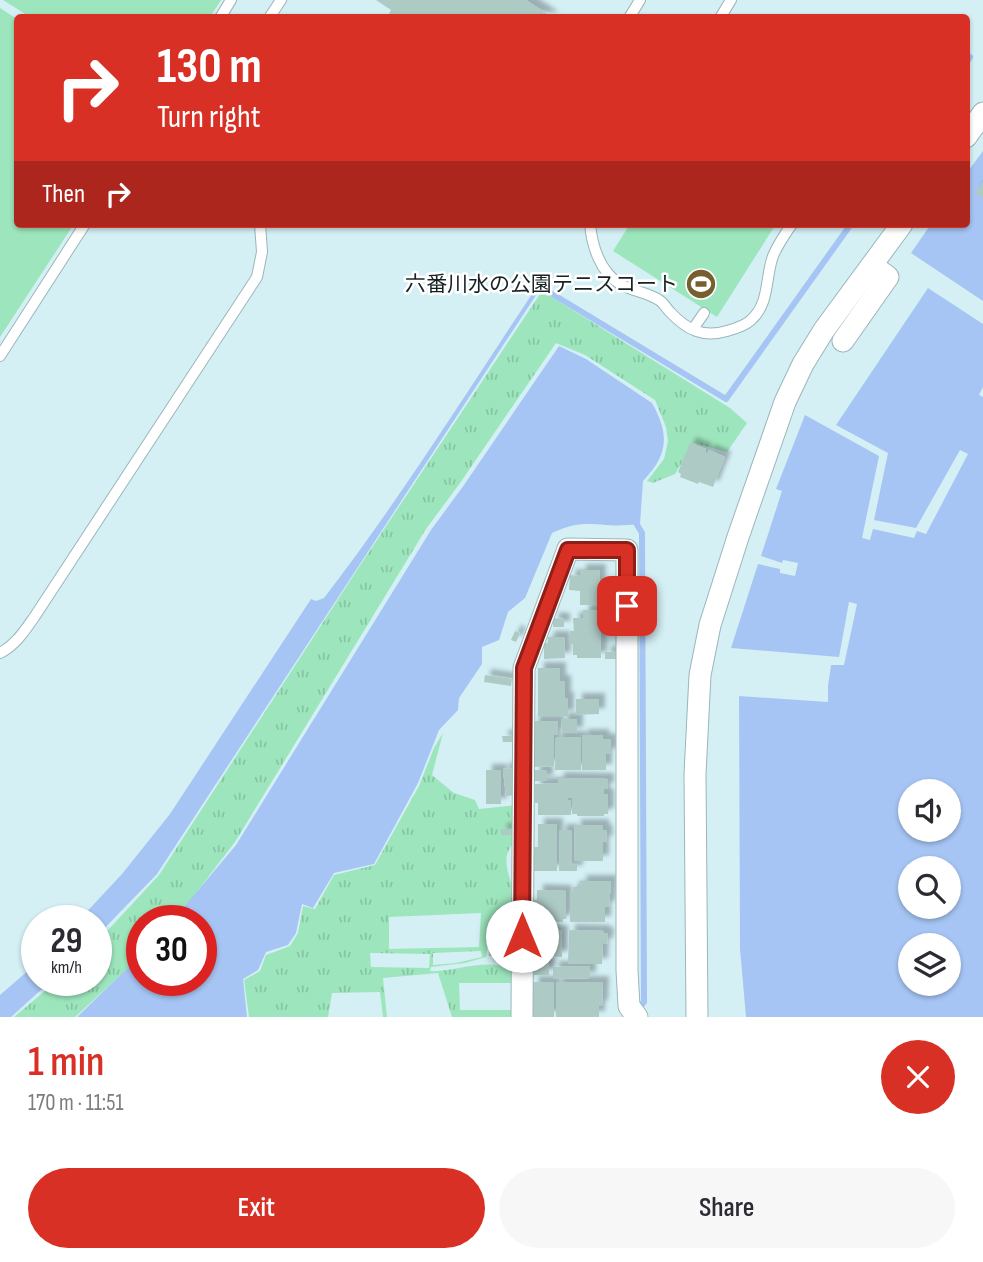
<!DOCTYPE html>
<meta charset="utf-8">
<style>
body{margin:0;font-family:"Sofia Sans Condensed","Noto Sans JP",sans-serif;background:#f7f7f7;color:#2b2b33;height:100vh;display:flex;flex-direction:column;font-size:26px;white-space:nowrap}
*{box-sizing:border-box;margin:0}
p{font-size:23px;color:#7c7c81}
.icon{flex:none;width:38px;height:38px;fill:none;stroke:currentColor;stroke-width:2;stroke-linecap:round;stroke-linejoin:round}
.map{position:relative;height:1017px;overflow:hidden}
.drawer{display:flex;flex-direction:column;background:#fff;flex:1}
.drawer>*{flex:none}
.banner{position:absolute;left:14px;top:14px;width:956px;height:214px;border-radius:7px;box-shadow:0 2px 5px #0004;background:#d93025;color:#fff;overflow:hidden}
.controls{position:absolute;left:898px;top:779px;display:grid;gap:14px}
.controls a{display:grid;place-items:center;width:63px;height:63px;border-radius:50%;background:#fff;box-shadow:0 2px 5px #0004;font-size:35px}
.speed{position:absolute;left:21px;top:905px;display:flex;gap:14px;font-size:35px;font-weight:700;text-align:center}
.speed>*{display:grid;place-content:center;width:91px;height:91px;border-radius:50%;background:#fff;box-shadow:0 2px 5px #0004;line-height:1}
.speed small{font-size:18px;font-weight:400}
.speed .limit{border:10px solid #d22;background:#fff;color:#111}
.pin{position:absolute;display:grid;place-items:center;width:60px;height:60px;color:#fff;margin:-30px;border-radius:14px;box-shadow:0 4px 10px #0006}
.me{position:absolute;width:77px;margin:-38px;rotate:0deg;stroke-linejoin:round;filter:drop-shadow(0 0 5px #0008)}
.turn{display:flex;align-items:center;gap:24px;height:147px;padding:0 28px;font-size:32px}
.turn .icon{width:91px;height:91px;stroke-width:2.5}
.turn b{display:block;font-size:49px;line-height:60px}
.then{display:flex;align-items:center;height:66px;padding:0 28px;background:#0003;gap:14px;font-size:26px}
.round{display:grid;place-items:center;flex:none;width:74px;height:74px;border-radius:37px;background:#f7f7f7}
.overview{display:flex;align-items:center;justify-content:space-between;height:119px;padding:0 28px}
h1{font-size:42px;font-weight:600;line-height:52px;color:#d93025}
.button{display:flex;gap:14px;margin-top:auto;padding:14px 28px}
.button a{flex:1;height:80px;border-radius:42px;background:#d93025;color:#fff;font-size:28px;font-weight:600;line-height:80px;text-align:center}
.button a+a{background:#f7f7f7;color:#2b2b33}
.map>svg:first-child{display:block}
</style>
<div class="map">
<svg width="983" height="1017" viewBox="0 0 983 1017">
<defs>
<pattern id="grass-tufts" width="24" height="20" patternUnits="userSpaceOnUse" patternTransform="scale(1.75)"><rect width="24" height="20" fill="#9de6bd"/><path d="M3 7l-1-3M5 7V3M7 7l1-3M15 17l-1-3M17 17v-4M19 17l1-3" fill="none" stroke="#86c5a2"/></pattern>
<filter id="shadow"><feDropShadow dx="6" dy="-6" stdDeviation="2" flood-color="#0004"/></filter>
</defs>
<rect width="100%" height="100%" fill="#d4f0f5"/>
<g fill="url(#grass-tufts)" fill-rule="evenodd">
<path d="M542 291 730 408 747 423 727 452 694 443 675 474 653 483 647 481 664 459 668 441 666 427 655 400 585 355 556 343 460 483 426 529 235 842 189 902 171 920H142V953L126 970 75 1017H14L58 980H96V943L159 875 357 570Z"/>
<path d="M443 733 432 775 454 793 475 800 479 809 517 805 518 839C498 856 509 870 513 892 515 903 516 915 517 926L498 930 488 940 486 957 465 963 431 967 430 971C455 973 497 953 516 975V1017H452L438 973 383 978 387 1017H383L380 992 332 993 328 1017H249L244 980 260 971 266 955 290 946 298 933 303 906 315 909 334 875 375 865 419 786 434 748ZM481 913 479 947 389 949V917ZM481 951 482 957 456 963 433 965V953ZM370 953 430 954 429 968 371 967ZM459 983H511L512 1010H460Z"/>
</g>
<g fill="#9de6bd">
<path d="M3 0H221L210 17H30Z"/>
<path d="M0 8 17 19 18 224H74L0 337Z"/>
<path d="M630 224H776L717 317 613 251Z"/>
</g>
<g fill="#a6c5f4" fill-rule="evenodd">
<path d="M983 151V301L911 253 931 224H966V174Z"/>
<path d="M538 285 542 286 157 874 96 937V920H79L122 874 170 814 311 599 316 601 324 598C401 498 468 390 538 285Z"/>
<path d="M928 288 983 324V387L979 395 983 397V1017H746L740 949 739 696 828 702V686L831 665H844L857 604 849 602 839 657 731 648 758 564 780 569V573L795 576 798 563 783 560 782 563 761 556 782 491 776 489 805 415 879 456 862 538 870 540 873 529 914 538 917 531 926 534 968 454 960 450 916 528 874 520 888 453 836 425ZM910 791H948V830H910ZM910 868H948V906H910ZM910 945H948V984H910Z"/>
<path d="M559 346 586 359 652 403C670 435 668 455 643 481L640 524C629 525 617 526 606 525 584 523 573 523 552 533L525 598 508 612 499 640 482 647V664L459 698 458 710 439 730 418 783 374 864 334 873 313 908 302 904 296 933 288 945 266 952 258 970 243 979 247 1017H77L142 954V980H201V920H173L236 845 431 530 464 485Z"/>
<path d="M37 963V980H52L11 1017H0V995Z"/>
</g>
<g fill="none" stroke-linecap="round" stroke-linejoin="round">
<g stroke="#a6c5f4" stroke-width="6">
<path d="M966 63 970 57"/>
<path d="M537 289 539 286 726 399 851 224"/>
<path d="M633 518 642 533 644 1002 640 1007"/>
</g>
</g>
<g fill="#aecac5" filter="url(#shadow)">
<path d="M376 0H526L553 18H390L388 16 391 10Z"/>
<path d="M983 182V199L975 193Z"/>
<path d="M690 443 706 449 705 453 707 454 709 450 725 457 713 487 699 482 698 484 680 477 681 474 678 472Z"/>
<path d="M580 570H600L599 590H602V605H580V591L569 590 570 575 580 576Z"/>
<path d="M583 610H598V618L600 617 601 658H577V655H573V644L570 645V631H574L573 618H583Z"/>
<path d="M553 618 564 619V627H553Z"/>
<path d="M515 631 520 633 516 642 511 640Z"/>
<path d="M548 637H564L565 658 544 659V643H548Z"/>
<rect x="605" y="652" width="13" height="7"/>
<path d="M538 668H560V681H565V698H568V716H538Z"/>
<path d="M485 675 512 679 511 686 484 682Z"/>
<path d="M576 699H599V714L576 715Z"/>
<path d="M561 719H577V733H562Z"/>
<path d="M533 721H558V735H554V766L533 767Z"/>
<path d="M582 735H603V739L611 740V754H606V770H582Z"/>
<path d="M502 736H514V742H503Z"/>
<path d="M556 737H581V770H555Z"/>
<path d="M512 768 515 795 506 796 503 769Z"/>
<rect x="486" y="770" width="15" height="34"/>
<rect x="534" y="770" width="13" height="11"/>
<path d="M558 778 608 779V788L604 789V794L608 795V814H604V816H577V814H572V798H568V800H571V815H538V803H535V784L558 783Z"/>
<path d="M538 824H557V871H534V847H538Z"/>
<path d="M575 825H603V830H606L607 841 603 842V861H574Z"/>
<path d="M501 829H513L514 835H501Z"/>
<path d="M560 830H572L571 865H577V871H559Z"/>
<path d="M580 881H611L609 907H605V922H570V892H573V887H581Z"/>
<path d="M537 890 566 891V919H563V922H537V919H533V900H537Z"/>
<path d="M538 930 562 931V957L534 956V942L538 943Z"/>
<path d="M569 930 604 931V933H608L607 944H603L602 964H568Z"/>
<rect x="489" y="946" width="6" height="10"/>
<rect x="534" y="963" width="15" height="12"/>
<path d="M590 966V978L553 979V967Z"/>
<path d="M533 982H554V1017H532Z"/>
<path d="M556 982H603L602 1006H599V1017H556Z"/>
</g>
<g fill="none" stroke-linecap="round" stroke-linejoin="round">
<g stroke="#9bb6ba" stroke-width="12">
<g id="service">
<path d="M220 18 231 0"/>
<path d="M269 18 281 0"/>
<path d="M629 18 640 0"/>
<path d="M720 18 731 0"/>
<path d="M590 224C592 246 600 272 620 284 632 291 647 292 659 300 664 303 666 308 670 312 687 330 703 338 727 331 734 329 745 326 751 320 770 303 765 278 773 256 778 244 785 234 792 224"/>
<path d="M693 329 704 313"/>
<path d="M0 356 85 224"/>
<path d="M0 653C16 645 25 630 35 616L257 277 262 252 260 224"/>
</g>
</g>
<g stroke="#9bb6ba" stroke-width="23">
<g id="minor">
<path d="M966 137 983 113"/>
<path d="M843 341 888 277 872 265"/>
<path d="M522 1017 524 668 568 549 627 550V970L629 1006 637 1017"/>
<path d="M697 1017 695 774 700 675 710 625 738 537 785 402 803 364 824 330 902 224"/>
</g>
</g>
<use href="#service" stroke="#fff" stroke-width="10"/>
<use href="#minor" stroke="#fff" stroke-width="21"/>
</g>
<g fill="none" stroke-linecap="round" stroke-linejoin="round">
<g stroke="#8d1f18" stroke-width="18">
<path id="route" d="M522 936 524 668 568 550H627V606"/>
</g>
<use href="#route" stroke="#d93025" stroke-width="12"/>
</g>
<defs>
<g id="stadium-disc" transform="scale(1.575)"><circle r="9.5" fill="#776030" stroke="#fff"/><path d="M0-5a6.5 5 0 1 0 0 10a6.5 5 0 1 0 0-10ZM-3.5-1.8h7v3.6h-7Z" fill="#fff"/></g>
</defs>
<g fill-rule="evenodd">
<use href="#stadium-disc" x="701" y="284"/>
</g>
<g text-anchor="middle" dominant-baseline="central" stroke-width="5" stroke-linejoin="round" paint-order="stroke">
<g font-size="21" fill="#182224" stroke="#fff" text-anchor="end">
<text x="678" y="284">六番川水の公園テニスコート</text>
</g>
</g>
</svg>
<div class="controls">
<a><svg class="icon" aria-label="sound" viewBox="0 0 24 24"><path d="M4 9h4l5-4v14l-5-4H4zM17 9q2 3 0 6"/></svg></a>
<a><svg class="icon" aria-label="search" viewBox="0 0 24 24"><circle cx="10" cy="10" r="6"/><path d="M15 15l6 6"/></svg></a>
<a><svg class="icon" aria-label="layers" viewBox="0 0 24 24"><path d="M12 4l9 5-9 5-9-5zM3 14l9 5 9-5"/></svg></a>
</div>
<div class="speed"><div>29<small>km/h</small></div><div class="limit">30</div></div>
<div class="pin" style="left:627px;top:606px;background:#d93025"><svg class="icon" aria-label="arrive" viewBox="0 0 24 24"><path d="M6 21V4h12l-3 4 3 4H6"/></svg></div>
<svg class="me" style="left:522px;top:936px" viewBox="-20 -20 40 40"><circle r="19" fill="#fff"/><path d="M0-13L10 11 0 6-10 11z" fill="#d93025"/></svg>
<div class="banner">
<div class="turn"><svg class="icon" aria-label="right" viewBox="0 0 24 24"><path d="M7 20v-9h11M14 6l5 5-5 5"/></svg><div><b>130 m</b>Turn right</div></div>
<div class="then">Then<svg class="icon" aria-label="right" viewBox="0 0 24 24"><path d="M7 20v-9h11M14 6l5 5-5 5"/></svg></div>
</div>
</div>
<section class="drawer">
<div class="overview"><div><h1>1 min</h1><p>170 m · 11:51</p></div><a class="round" style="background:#d93025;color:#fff"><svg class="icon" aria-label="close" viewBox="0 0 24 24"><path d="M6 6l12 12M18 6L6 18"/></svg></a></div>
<div class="button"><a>Exit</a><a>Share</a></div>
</section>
